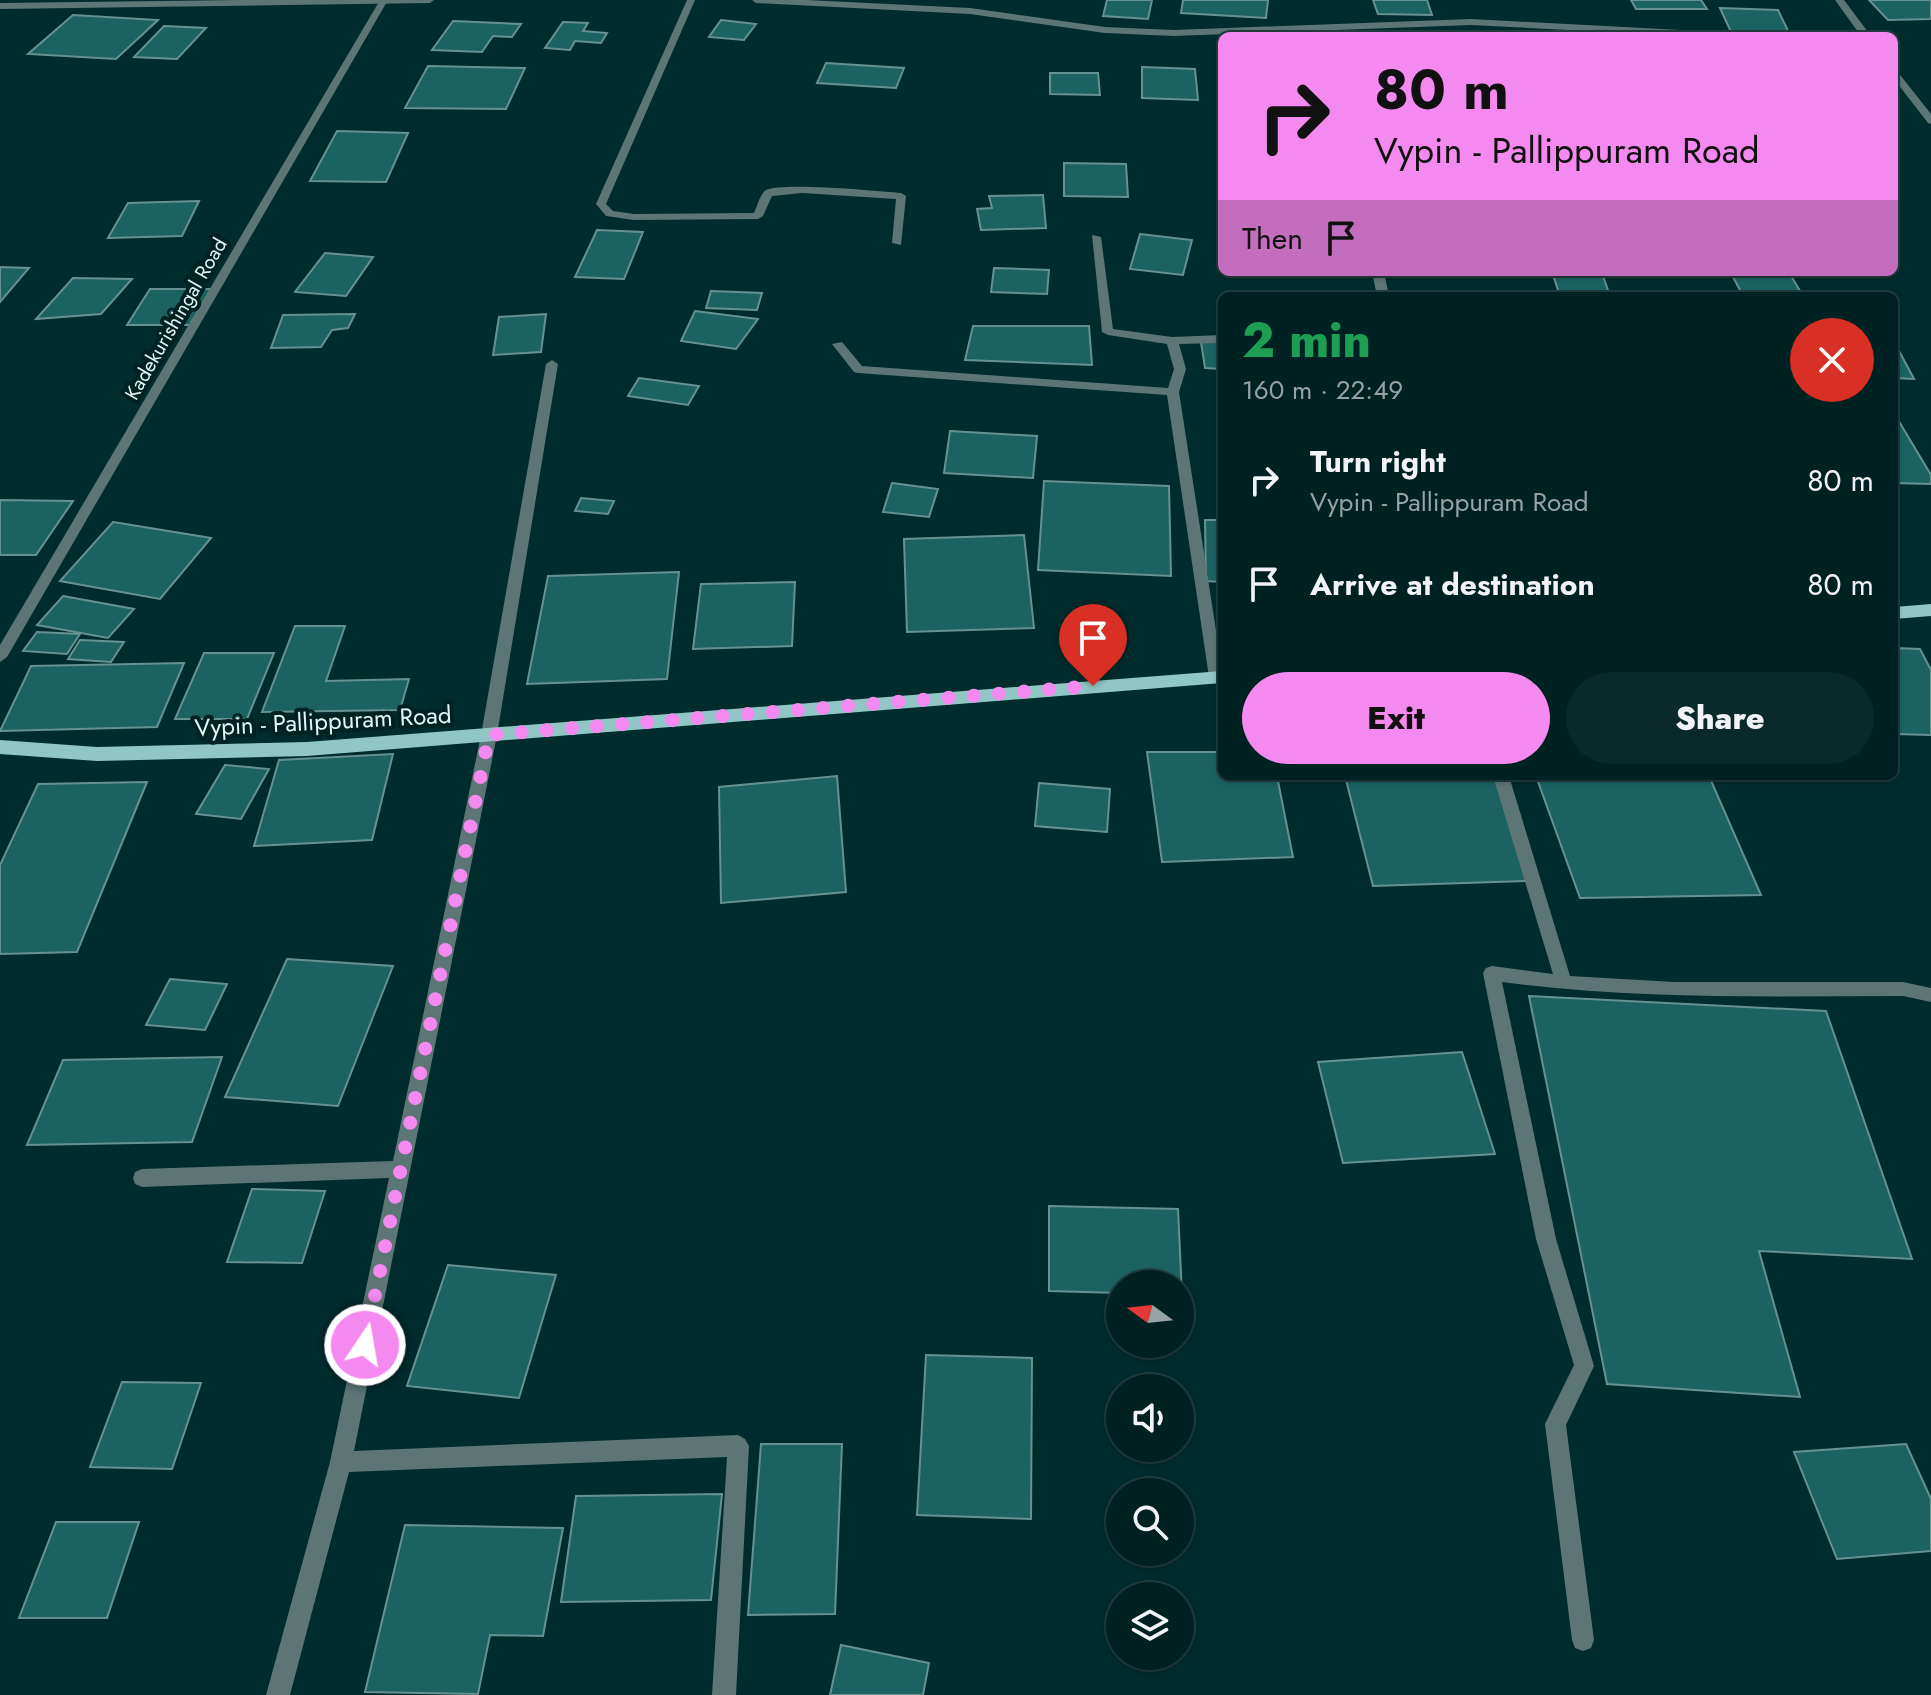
<!DOCTYPE html>
<meta charset="utf-8">
<style>
body{margin:0;font-family:Jost,sans-serif;background:#0a292a;color:#f1f3f6;height:100vh;display:flex;flex-direction:column;font-size:30px;white-space:nowrap}
*{box-sizing:border-box;margin:0}
p{font-size:26px;color:#95a3a5}
.icon{flex:none;width:44px;height:44px;fill:none;stroke:currentColor;stroke-width:2;stroke-linecap:round;stroke-linejoin:round}
.map{position:relative;flex:1;overflow:hidden}
.side{position:absolute;left:1218px;top:292px;width:680px;height:488px;display:flex;flex-direction:column;background:#002122;border-radius:12px;box-shadow:0 2px 6px #0004,0 0 0 2px #223e40}
.side>*{flex:none}
.hud{position:absolute;left:1218px;top:32px;width:680px;height:244px;border-radius:12px;box-shadow:0 2px 6px #0004,0 0 0 2px #223e40;background:#f489ef;color:#111;overflow:hidden}
.needle{width:52px;rotate:285deg}
.tools{position:absolute;left:1106px;top:1270px;display:grid;gap:16px}
.tools a{display:grid;place-items:center;width:88px;height:88px;border-radius:50%;background:#002122;box-shadow:0 2px 6px #0004,0 0 0 2px #223e40;font-size:40px}
.pin{position:absolute;display:grid;place-items:center;width:68px;height:68px;color:#fff;margin:-82px -34px;border-radius:50% 50% 50% 0;rotate:-45deg;box-shadow:0 0 8px #0007}
.pin .icon{rotate:45deg}
.me{position:absolute;width:88px;margin:-44px;rotate:12deg;stroke-linejoin:round;filter:drop-shadow(0 0 6px #0008)}
.turn{display:flex;align-items:center;gap:28px;height:168px;padding:0 24px;font-size:36px}
.turn .icon{width:104px;height:104px;stroke-width:2.5}
.turn b{display:block;font-size:56px;line-height:68px}
.then{display:flex;align-items:center;height:76px;padding:0 24px;background:#0003;gap:16px;font-size:30px}
.round{display:grid;place-items:center;flex:none;width:84px;height:84px;border-radius:42px;background:#0a292a}
.summary{display:flex;align-items:center;justify-content:space-between;height:136px;padding:0 24px}
h1{font-size:48px;font-weight:800;line-height:60px;color:#1e9e55}
.cta{display:flex;gap:16px;margin-top:auto;padding:16px 24px}
.cta a{flex:1;height:92px;border-radius:48px;background:#f489ef;color:#111;font-size:32px;font-weight:800;line-height:92px;text-align:center}
.cta a+a{background:#0a292a;color:#f1f3f6}
ul{padding:0;list-style:none}
li{display:flex;align-items:center;gap:24px;height:104px;padding:0 24px}
li div{flex:1}
li b{display:block;font-size:30px}
li em{font-style:normal}
.map>svg:first-child{display:block}
</style>
<div class="map">
<svg width="1931" height="1695" viewBox="0 0 1931 1695">
<rect width="100%" height="100%" fill="#002c2d"/>
<g fill="#1c6261" stroke="#679190" stroke-width="2">
<path d="M1107 0H1152L1148 19 1103 16Z"/>
<path d="M1183 0H1268L1266 18 1181 13Z"/>
<path d="M1373 0H1427L1432 15 1378 14Z"/>
<path d="M1631 0H1701L1707 9H1636Z"/>
<path d="M1869 0H1931V19L1888 20Z"/>
<path d="M1720 8 1778 10 1790 35 1731 32Z"/>
<path d="M73 15 158 20 116 59 28 54Z"/>
<path d="M721 20 756 24 744 40 709 37Z"/>
<path d="M453 21 521 24 512 37 493 36 482 52 432 50Z"/>
<path d="M563 22 588 23 583 31 607 33 601 43 575 41 570 50 545 48Z"/>
<path d="M164 26 206 28 177 59 134 57Z"/>
<path d="M826 63 904 68 896 88 817 83Z"/>
<path d="M428 66 525 68 506 109 405 108Z"/>
<path d="M1142 67 1195 69 1198 100 1142 98Z"/>
<path d="M1050 73H1098L1100 95 1050 94Z"/>
<path d="M337 131 408 133 386 182 310 181Z"/>
<path d="M1064 163 1126 164 1128 197 1064 196Z"/>
<path d="M1043 195 1046 228 981 230 977 209 992 208 989 196Z"/>
<path d="M199 201 182 236 108 238 128 203Z"/>
<path d="M597 230 643 232 624 279 575 277Z"/>
<path d="M1140 234 1192 240 1183 275 1130 269Z"/>
<path d="M325 253 373 257 346 296 295 292Z"/>
<path d="M0 267 29 268 0 302Z"/>
<path d="M994 268 1049 270 1047 294 991 292Z"/>
<path d="M1731 273 1790 274 1803 296H1743Z"/>
<path d="M1553 275 1603 276 1610 296H1560Z"/>
<path d="M73 278 132 279 101 314 36 319Z"/>
<path d="M150 289H211L190 325H127Z"/>
<path d="M711 291 762 293 757 310 706 308Z"/>
<path d="M695 311 758 319 736 349 681 341Z"/>
<path d="M355 314 348 328 332 330 321 347 271 348 283 315Z"/>
<path d="M546 314 541 352 493 355 499 317Z"/>
<path d="M973 326H1089L1092 365 965 360Z"/>
<path d="M1201 342H1222V369L1205 368Z"/>
<path d="M1894 347H1897L1914 379 1894 378Z"/>
<path d="M639 378 699 386 688 405 628 396Z"/>
<path d="M1894 413 1931 475V484L1894 483Z"/>
<path d="M950 431 1037 436 1033 478 944 473Z"/>
<path d="M1044 481 1169 486 1171 576 1038 570Z"/>
<path d="M892 483 938 489 929 517 883 512Z"/>
<path d="M581 498 614 501 608 514 575 511Z"/>
<path d="M0 500 73 501 36 555H0Z"/>
<path d="M1205 520H1222V582L1206 581Z"/>
<path d="M113 522 211 538 160 599 60 581Z"/>
<path d="M1024 535 1034 628 907 632 904 539Z"/>
<path d="M679 572 667 679 527 684 548 576Z"/>
<path d="M795 582 792 646 693 649 701 584Z"/>
<path d="M63 596 134 609 108 638 37 625Z"/>
<path d="M295 626H345L326 681 409 679 400 710 262 712Z"/>
<path d="M37 632 80 634 67 654 23 651Z"/>
<path d="M80 640 124 642 111 662 68 659Z"/>
<path d="M1894 648 1920 649 1931 670V735L1894 734Z"/>
<path d="M204 653H274L247 719H175Z"/>
<path d="M184 663 157 727 0 731 31 666Z"/>
<path d="M1147 752H1222V776H1277L1293 857 1162 862Z"/>
<path d="M393 754 372 840 254 846 279 760Z"/>
<path d="M225 765 269 769 241 819 196 814Z"/>
<path d="M837 776 846 892 721 903 719 787Z"/>
<path d="M1345 776H1494L1529 881 1373 886Z"/>
<path d="M1536 776H1709L1761 895 1580 898Z"/>
<path d="M147 782 77 952 0 954V865L38 784Z"/>
<path d="M1039 783 1110 789 1107 832 1035 826Z"/>
<path d="M287 959 393 966 338 1106 225 1097Z"/>
<path d="M170 979 227 984 205 1030 146 1025Z"/>
<path d="M1529 996 1826 1011 1912 1259 1759 1251 1800 1397 1607 1384Z"/>
<path d="M1462 1052 1495 1154 1343 1163 1318 1062Z"/>
<path d="M222 1057 192 1142 27 1145 63 1060Z"/>
<path d="M252 1189 325 1191 302 1263 227 1262Z"/>
<path d="M1049 1206 1178 1209 1182 1295 1180 1284H1120V1293L1049 1291Z"/>
<path d="M448 1265 556 1275 519 1398 407 1386Z"/>
<path d="M926 1355 1032 1358 1031 1519 917 1515Z"/>
<path d="M122 1382 201 1383 172 1469 90 1467Z"/>
<path d="M761 1444H842L835 1614 748 1615Z"/>
<path d="M1906 1444 1931 1499V1551L1837 1559 1794 1452Z"/>
<path d="M722 1494 711 1600 561 1602 576 1496Z"/>
<path d="M56 1522H139L107 1618H19Z"/>
<path d="M405 1525 563 1528 543 1636 490 1635 478 1694 365 1692Z"/>
<path d="M841 1645 929 1663 923 1695H830Z"/>
</g>
<g fill="none" stroke-linecap="round" stroke-linejoin="round">
<g fill="#5c7675" fill-rule="evenodd">
<path d="M241 0H434L430 3 0 9V3Z"/>
<path d="M687 0H695L606 204 613 211 634 214 754 213C757 207 760 194 766 190 782 182 878 191 901 193L906 196 901 245 892 243 896 199 802 193 772 196 763 216 758 219 634 220 606 216 596 204Z"/>
<path d="M752 0H807L970 8 1105 27 1174 30 1471 19 1738 33 1743 36H1686L1471 25 1174 36 1105 33 970 14 756 3Z"/>
<path d="M1835 0H1844L1871 36H1861Z"/>
<path d="M1894 70 1897 71 1931 114V124L1928 123 1894 79Z"/>
<path d="M1092 235 1101 237 1113 329 1172 337 1222 335V343L1179 344 1186 369 1179 392 1222 669V679L1216 682 1209 677 1167 395 858 373 854 372 832 344 842 342 862 366 1168 388 1174 369 1167 344 1108 335 1102 332Z"/>
<path d="M1372 272H1384L1389 296H1377Z"/>
<path d="M552 360 558 364 497 735 354 1451 738 1435 745 1439 749 1446 736 1695H712L727 1457 349 1472 290 1695H266L330 1462 389 1178 142 1187 135 1184 133 1178 135 1172 142 1169 393 1161 481 735 546 364Z"/>
<path d="M1493 776H1509L1570 976 1674 982H1903L1931 988V1002L1903 996C1769 996 1635 1000 1502 982L1556 1239 1594 1366 1566 1425 1594 1640 1591 1648 1583 1651 1575 1648 1572 1640 1545 1424 1574 1365 1536 1239 1483 973 1486 968 1492 966 1553 974Z"/>
</g>
<path fill="#5c7675" fill-rule="evenodd" d="M380 0H388L7 657 0 662V645Z"/>
<g fill="#90c7c6" fill-rule="evenodd">
<path d="M1931 604V616L1894 619V607Z"/>
<path d="M1222 671V683L307 756 97 761 0 754V740L97 747 307 742Z"/>
</g>
</g>
<g fill="none" stroke-linecap="round" stroke-linejoin="round">
<path stroke="#f489ef" stroke-width="14" stroke-dasharray="0 25.2" d="M365 1345 489 735 1093 686"/>
</g>
<g text-anchor="middle" dominant-baseline="central" stroke-width="8" stroke-linejoin="round" paint-order="stroke">
<g font-size="20" fill="#e1f7f7" stroke="#022122">
<text transform="translate(176 319) rotate(-60)">Kadekurishingal Road</text>
</g>
<g font-size="24" fill="#e1f7f7" stroke="#022122">
<text transform="translate(323 721) rotate(-3)">Vypin - Pallippuram Road</text>
</g>
</g>
</svg>
<div class="tools">
<a><svg class="needle" viewBox="-14 -14 28 28"><path d="M0-13l5 13h-10z" fill="#e53935"/><path d="M0 13l5-13h-10z" fill="#95a3a5"/></svg></a>
<a><svg class="icon" aria-label="sound" viewBox="0 0 24 24"><path d="M4 9h4l5-4v14l-5-4H4zM17 9q2 3 0 6"/></svg></a>
<a><svg class="icon" aria-label="search" viewBox="0 0 24 24"><circle cx="10" cy="10" r="6"/><path d="M15 15l6 6"/></svg></a>
<a><svg class="icon" aria-label="layers" viewBox="0 0 24 24"><path d="M12 4l9 5-9 5-9-5zM3 14l9 5 9-5"/></svg></a>
</div>
<div class="pin" style="left:1093px;top:686px;background:#d93025"><svg class="icon" aria-label="arrive" viewBox="0 0 24 24"><path d="M6 21V4h12l-3 4 3 4H6"/></svg></div>
<svg class="me" style="left:365px;top:1345px" viewBox="-20 -20 40 40"><circle r="17" fill="#f489ef" stroke="#fff" stroke-width="3"/><path d="M0-11L8 9 0 5-8 9z" fill="#fff"/></svg>
<div class="hud">
<div class="turn"><svg class="icon" aria-label="right" viewBox="0 0 24 24"><path d="M7 20v-9h11M14 6l5 5-5 5"/></svg><div><b>80 m</b>Vypin - Pallippuram Road</div></div>
<div class="then">Then<svg class="icon" aria-label="arrive" viewBox="0 0 24 24"><path d="M6 21V4h12l-3 4 3 4H6"/></svg></div>
</div>
<section class="side">
<div class="summary"><div><h1>2 min</h1><p>160 m · 22:49</p></div><a class="round" style="background:#d93025;color:#fff"><svg class="icon" aria-label="close" viewBox="0 0 24 24"><path d="M6 6l12 12M18 6L6 18"/></svg></a></div>
<ul>
<li><svg class="icon" aria-label="right" viewBox="0 0 24 24"><path d="M7 20v-9h11M14 6l5 5-5 5"/></svg><div><b>Turn right</b><p>Vypin - Pallippuram Road</p></div><em>80 m</em></li>
<li><svg class="icon" aria-label="arrive" viewBox="0 0 24 24"><path d="M6 21V4h12l-3 4 3 4H6"/></svg><div><b>Arrive at destination</b></div><em>80 m</em></li>
</ul>
<div class="cta"><a>Exit</a><a>Share</a></div>
</section>
</div>
